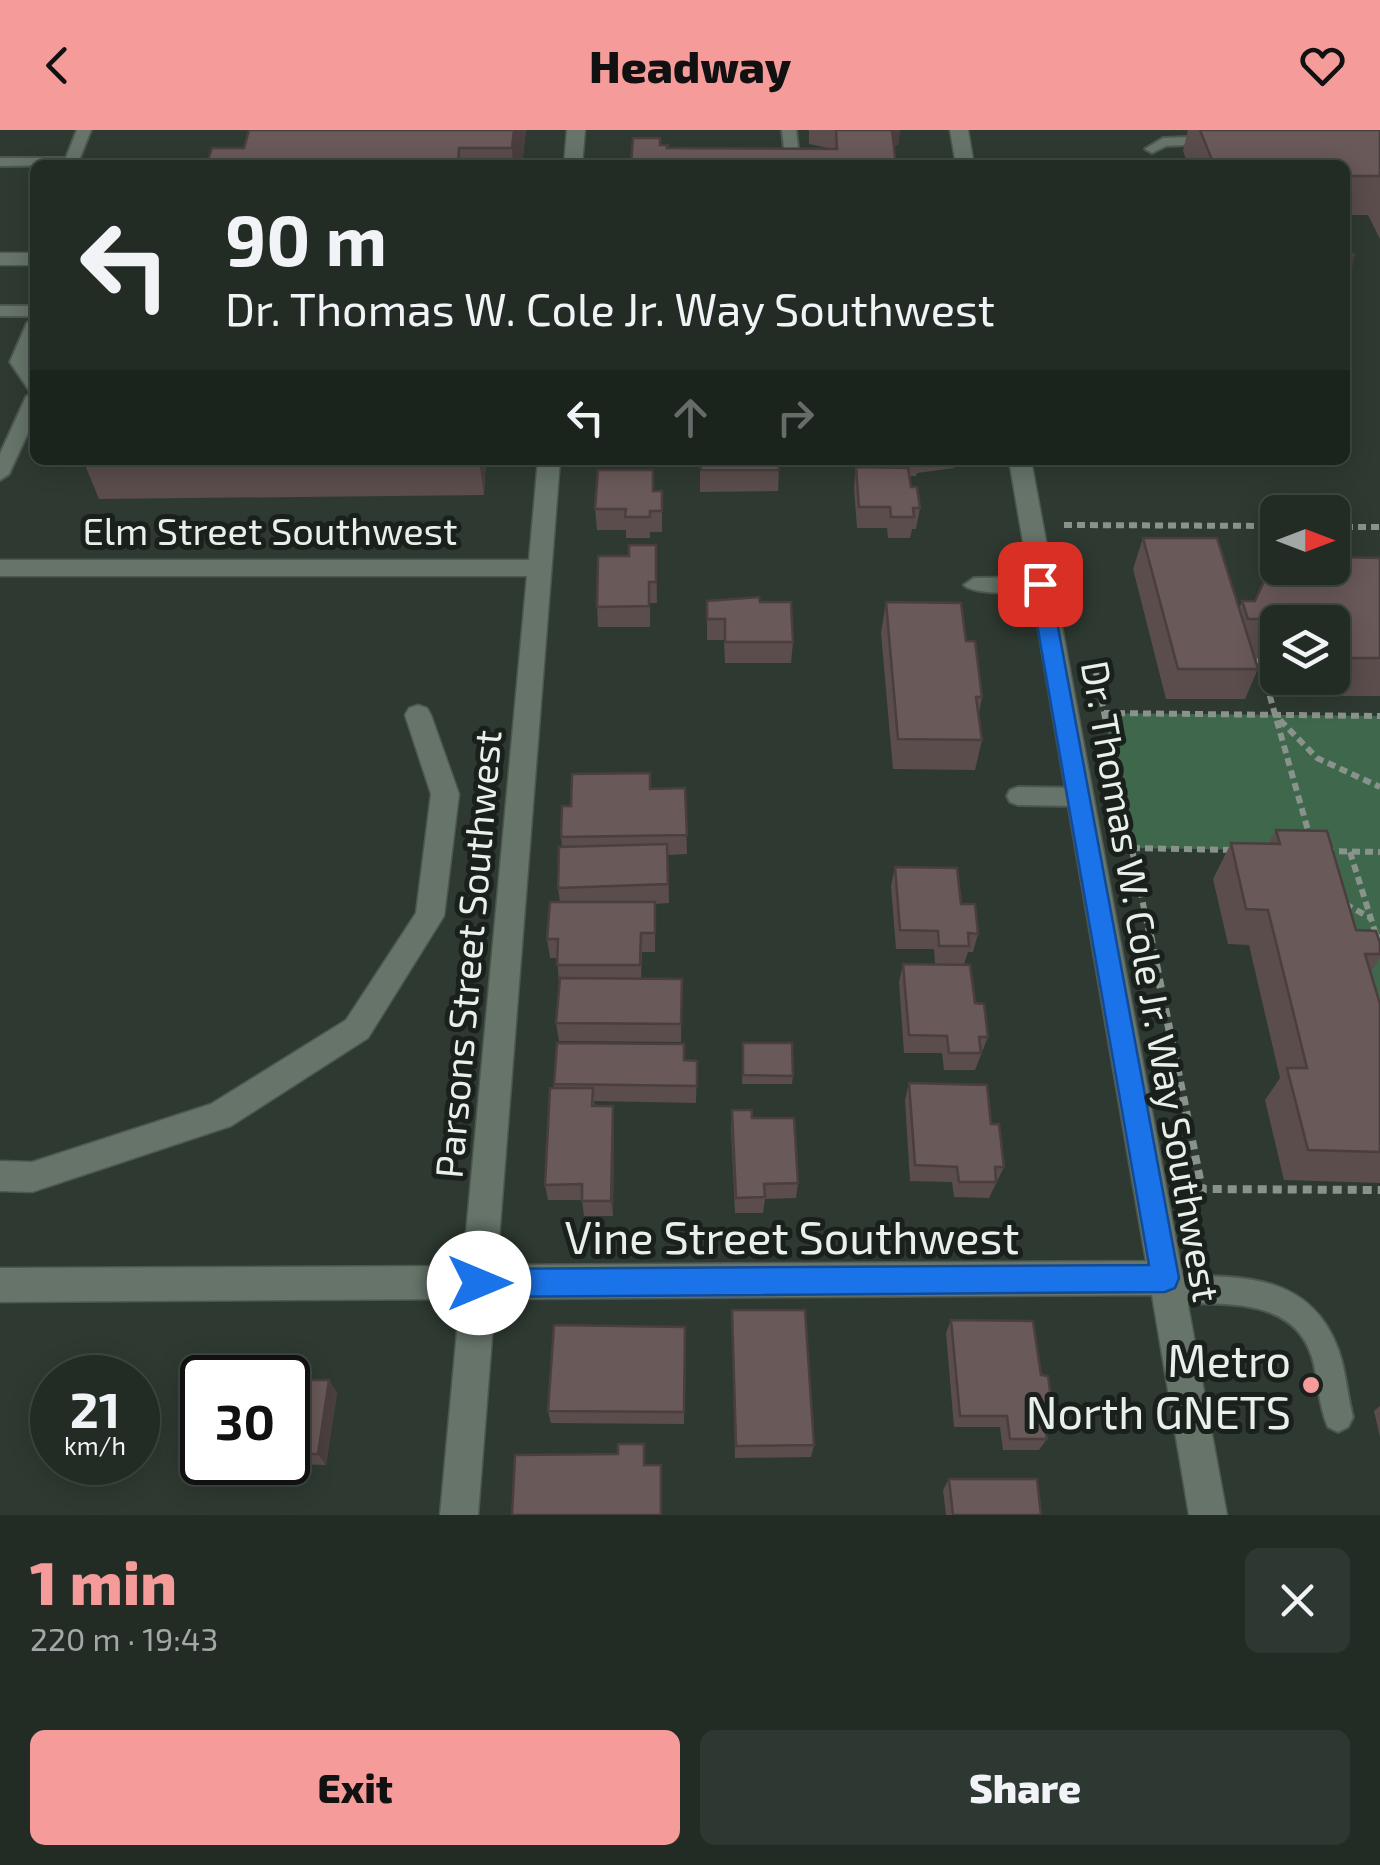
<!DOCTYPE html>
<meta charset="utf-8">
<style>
body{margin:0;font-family:"Exo 2",sans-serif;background:#2e3832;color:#f1f3f6;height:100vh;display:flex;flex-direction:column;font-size:38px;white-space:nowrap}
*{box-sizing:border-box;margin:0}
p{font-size:32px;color:#a2a7a7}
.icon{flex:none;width:55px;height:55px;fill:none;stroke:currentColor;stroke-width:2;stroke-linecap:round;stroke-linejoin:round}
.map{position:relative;height:1385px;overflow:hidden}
.details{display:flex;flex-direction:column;background:#222c25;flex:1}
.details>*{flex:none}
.guide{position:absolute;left:30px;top:30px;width:1320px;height:305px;border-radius:15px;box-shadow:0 5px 25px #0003,0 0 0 2px #3f4842;background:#222c25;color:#f1f3f6;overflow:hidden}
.needle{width:65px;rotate:90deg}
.buttons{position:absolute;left:1260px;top:365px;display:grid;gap:20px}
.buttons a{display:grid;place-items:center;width:90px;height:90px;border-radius:15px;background:#222c25;box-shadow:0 5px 25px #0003,0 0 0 2px #3f4842;font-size:50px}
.speed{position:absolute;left:30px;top:1225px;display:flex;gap:20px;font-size:50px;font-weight:700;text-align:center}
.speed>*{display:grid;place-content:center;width:130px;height:130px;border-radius:50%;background:#222c25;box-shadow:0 5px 25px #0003,0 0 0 2px #3f4842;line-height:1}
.speed small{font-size:25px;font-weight:400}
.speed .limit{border:5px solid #111;border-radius:15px;background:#fff;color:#111}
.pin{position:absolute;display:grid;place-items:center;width:85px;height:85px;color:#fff;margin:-42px;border-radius:20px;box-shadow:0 5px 15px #0006}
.me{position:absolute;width:110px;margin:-55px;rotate:90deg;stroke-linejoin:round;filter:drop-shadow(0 0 8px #0008)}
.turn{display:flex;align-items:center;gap:35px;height:210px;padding:0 30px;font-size:45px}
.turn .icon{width:130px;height:130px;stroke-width:2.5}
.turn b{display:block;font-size:70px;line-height:85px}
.lanes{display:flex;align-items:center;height:95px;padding:0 30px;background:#0003;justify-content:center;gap:50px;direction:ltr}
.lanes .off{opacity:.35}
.round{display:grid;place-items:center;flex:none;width:105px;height:105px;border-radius:15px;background:#2e3832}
.headline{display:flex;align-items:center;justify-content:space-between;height:170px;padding:0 30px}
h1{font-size:60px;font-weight:800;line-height:75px;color:#f59b99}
.action{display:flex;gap:20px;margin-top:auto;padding:20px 30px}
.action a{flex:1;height:115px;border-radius:15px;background:#f59b99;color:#111;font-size:40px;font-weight:800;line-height:115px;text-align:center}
.action a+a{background:#2e3832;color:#f1f3f6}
header{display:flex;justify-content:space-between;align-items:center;height:130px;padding:0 30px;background:#f59b99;color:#111;font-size:45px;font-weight:800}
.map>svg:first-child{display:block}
</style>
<header><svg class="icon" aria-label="back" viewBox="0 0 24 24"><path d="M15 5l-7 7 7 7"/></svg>Headway<svg class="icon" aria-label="heart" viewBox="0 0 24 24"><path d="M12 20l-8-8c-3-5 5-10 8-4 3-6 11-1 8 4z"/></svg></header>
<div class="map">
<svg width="1380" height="1385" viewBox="0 0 1380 1385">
<rect width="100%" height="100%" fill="#2e3a31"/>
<path fill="#3e674b" d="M1104 583 1380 586V973L1314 721 1132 718Z"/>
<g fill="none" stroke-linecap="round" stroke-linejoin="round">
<g stroke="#4d5750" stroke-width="4">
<g id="service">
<path d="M77 0H91L77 35 0 36V28H66Z"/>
<path d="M782 0H796L800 35H786Z"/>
<path d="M1217 6 1222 7V13L1166 16 1152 23 1145 19 1163 8Z"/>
<rect x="0" y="176" width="35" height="10"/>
<path d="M35 188V214L28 232 35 243V261L29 260 10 232 27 193Z"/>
<path d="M35 261V287L9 344 0 350V324L26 267Z"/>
<path d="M1040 447 1050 454C1039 465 975 466 964 455L974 448Z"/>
<path d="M1018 657 1079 658 1087 661 1090 667 1087 673 1079 676 1018 675 1010 672 1007 666 1010 660Z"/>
<path d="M1167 1146C1237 1146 1309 1141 1338 1219 1346 1241 1347 1264 1353 1287L1348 1297 1338 1302 1328 1297C1318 1275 1319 1250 1312 1227 1293 1165 1218 1174 1167 1174L1157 1170 1153 1160 1157 1150Z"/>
</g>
</g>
<g stroke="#4d5750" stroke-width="3">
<g id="minor">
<path d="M567 0H585L582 35H564Z"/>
<path d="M950 0H968L974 35H956Z"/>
<rect x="0" y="123" width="35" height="12"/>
<path d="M538 330H560L497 1135 1146 1131 1009 330H1031L1227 1385H1189L1152 1165 495 1169 478 1385H440L460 1169 0 1172V1138L463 1136 527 446H0V430H529Z"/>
<path d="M418 575 427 578 431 585 459 664 444 786 368 908 231 996 32 1062 0 1061V1031L32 1032 211 974 346 890 416 783 431 664 405 585 409 578Z"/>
</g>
</g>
<g stroke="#89938c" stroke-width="6" stroke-dasharray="8 5" stroke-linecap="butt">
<path d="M1064 395 1278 396"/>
<path d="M1332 397H1380"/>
<path d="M1259 528 1309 704"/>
<path d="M1096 543 1150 808"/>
<path d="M1104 583 1380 586"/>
<path d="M1280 590 1317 628 1380 657"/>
<path d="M1132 718 1234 720"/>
<path d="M1326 721 1380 722"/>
<path d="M1350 722 1377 808"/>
<path d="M1345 774 1369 787"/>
</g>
<g stroke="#89938c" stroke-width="8" stroke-dasharray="9 6" stroke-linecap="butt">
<path d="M1150 805 1202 1059 1380 1060"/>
<path d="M1376 805 1380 817"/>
</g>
<use href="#service" fill="#66746a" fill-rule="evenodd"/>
<use href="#minor" fill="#66746a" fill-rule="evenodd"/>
</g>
<g fill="#5a4d4c">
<path d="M249 0H526L522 35H206L244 18Z"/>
<path d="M809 0H900L898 15 894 16 631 35 660 15 668 18 828 19V18L809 14Z"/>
<path d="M1188 0H1380V109L1368 85H1345V35H1188L1183 21Z"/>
<path d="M83 330H486L484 365 99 369Z"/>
<path d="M700 330 779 340 778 361 700 362Z"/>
<path d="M837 330H955L954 338 917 343 916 346H909L911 357 920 378 916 399H912L910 408H888L887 398H857L854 358 856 332 837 333Z"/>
<path d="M654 361H662V402H650V408H626V400H597L595 379Z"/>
<path d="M1143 408 1239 479 1242 471H1255L1332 438 1380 428V566H1293L1287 548H1332V492H1278V528H1254L1258 539 1245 569H1166L1133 439Z"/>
<path d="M656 415 657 473H650V497H598L597 477 629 426Z"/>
<path d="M707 471 760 472 793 512 791 533H725L724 510H707Z"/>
<path d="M886 472 966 511 982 567 979 583 982 610 975 640 893 639 881 503Z"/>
<path d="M685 658 687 724 668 725 669 773 655 774V822H642L641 849H682L681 912 559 911 556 893 559 853 557 828H550L547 809 560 772 558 758 562 717 561 707 571 676 650 659Z"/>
<path d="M1276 700 1356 800 1380 813V828L1371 841 1380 874V1053L1284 1050 1265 970 1280 948 1249 815 1228 814 1213 749 1231 713 1268 714Z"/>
<path d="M895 737 961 774 978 804 973 822H968L964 834H935L934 819H896L891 756Z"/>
<path d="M903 834 975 873 988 907 975 940H944L942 923H904L899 852Z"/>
<path d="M743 913 793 946 792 954H742Z"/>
<path d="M684 930 697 931 696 973 594 971 595 976 614 992 613 1086H584L582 1070H548L545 1055 554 954Z"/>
<path d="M909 953 991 994 1004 1037 989 1068 954 1067 952 1052 910 1051 905 970Z"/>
<path d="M732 980 752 988 798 1053 796 1068 765 1069 763 1083H735L731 997Z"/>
<path d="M732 1180 814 1315 811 1327 735 1328Z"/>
<path d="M951 1190 1041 1245 1054 1290 1046 1301 1047 1309 1039 1320H1003L1000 1297H954L946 1203Z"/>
<path d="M685 1197 684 1294 551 1293 548 1281Z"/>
<path d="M202 1248V1300L192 1289Z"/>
<path d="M288 1250H329L337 1263 326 1335 227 1332H288Z"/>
<path d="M1380 1276V1307L1374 1281Z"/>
<path d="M949 1349 1041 1385H946L943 1360Z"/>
</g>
<g fill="#4a3e3e">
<path d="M514 0H526L522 35H513L512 18Z"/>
<path d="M884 0H900L898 15 882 18Z"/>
<path d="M479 330H486L484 365Z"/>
<path d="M613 976 614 992 613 1086 611 1071Z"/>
<path d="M329 1250 337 1263 326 1335 318 1324Z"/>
</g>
<g fill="#695958" stroke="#4a3e3e" stroke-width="2.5">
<path d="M249 0H514L512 18H459L458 35H206L212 18H244Z"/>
<path d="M836 0H892L896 35H631L633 8H660V15H668L667 18 837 19Z"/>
<path d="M1200 0H1380V46H1345V35H1214Z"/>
<path d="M1345 123 1354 124 1350 141H1345Z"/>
<path d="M700 330H778L779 340H701Z"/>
<path d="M856 337 908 338 911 357H917L920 378H913L914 387H891L890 377H859Z"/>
<path d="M598 340H653V361H662V381H650V387H625L626 379H595Z"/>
<path d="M1143 408H1217L1258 539H1178Z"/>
<path d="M629 415H656V452H649V476L597 477 598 426H629Z"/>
<path d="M1332 427 1380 428V528H1332V492H1300L1298 489H1248L1242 471H1255L1270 438H1332Z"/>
<path d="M759 467 760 472H791L793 512H725V489H707V471Z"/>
<path d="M886 472 961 473 966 511H975L982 567H976L982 610 898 609Z"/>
<path d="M650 643V659L685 658 687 705 561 707 562 676H571L572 644Z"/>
<path d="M1276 700 1327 701 1356 800 1376 801 1380 813V824H1365L1380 874V1022L1308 1020 1287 938H1307L1268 780 1246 779 1231 713 1280 714Z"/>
<path d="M667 714 668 754 558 758 559 717Z"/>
<path d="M895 737 957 738 961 774H975L978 804 968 803 969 816H939L938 801 900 800Z"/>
<path d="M550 772H655V803H641L640 835H557L558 809H547Z"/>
<path d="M903 834 970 835 975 873 984 874 988 907H979L981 923H949L947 906 909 905Z"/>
<path d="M560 848 682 849 681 894 556 893Z"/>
<path d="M557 913 684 914V930L697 931V956L554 954Z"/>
<path d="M743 913H792L793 946 743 945Z"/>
<path d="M909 953 987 955 991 994H999L1004 1037H995L996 1052H959L957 1037 915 1035Z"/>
<path d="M550 958H593L592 976H613L611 1071H582V1054L545 1055Z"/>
<path d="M732 980H752V988H794L798 1053 764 1054 765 1067 736 1068Z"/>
<path d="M732 1180H805L814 1315 736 1316Z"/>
<path d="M951 1190 1033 1191 1041 1245 1048 1246 1054 1290H1044L1047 1309H1010L1007 1286H960Z"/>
<path d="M554 1195 685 1197 684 1282 548 1281Z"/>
<path d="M201 1248H202V1289H192Z"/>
<path d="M288 1250H329L318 1324 288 1323Z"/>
<path d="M618 1314H644V1335H661V1385H512L515 1325 618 1324Z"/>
<path d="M949 1349H1037L1041 1385H953Z"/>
</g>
<path fill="#1a73e8" stroke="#114b97" stroke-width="2.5" d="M1040 447 1050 454 1179 1148 1175 1158 1165 1162 479 1167 469 1163 465 1153 469 1143 479 1139 1149 1135 1030 454Z"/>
<circle fill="#f59b99" stroke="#1a201c" stroke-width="4" cx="1311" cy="1255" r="10"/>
<g text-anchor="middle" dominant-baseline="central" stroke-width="10" stroke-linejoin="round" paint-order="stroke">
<g font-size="38" fill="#e9f0eb" stroke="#1a201c">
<text x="270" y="400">Elm Street Southwest</text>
<text transform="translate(467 824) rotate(-85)">Parsons Street Southwest</text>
<text transform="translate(1152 851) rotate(80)">Dr. Thomas W. Cole Jr. Way Southwest</text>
</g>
<g font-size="45" fill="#e9f0eb" stroke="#1a201c">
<text x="792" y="1106">Vine Street Southwest</text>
</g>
<g font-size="45" fill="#e9f0eb" stroke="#1a201c" text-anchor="end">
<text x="1291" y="1229">Metro<tspan x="1291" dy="52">North GNETS</tspan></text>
</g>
</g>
</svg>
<div class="buttons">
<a><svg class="needle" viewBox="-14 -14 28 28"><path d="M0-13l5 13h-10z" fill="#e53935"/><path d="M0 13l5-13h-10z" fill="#a2a7a7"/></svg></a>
<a><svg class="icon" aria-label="layers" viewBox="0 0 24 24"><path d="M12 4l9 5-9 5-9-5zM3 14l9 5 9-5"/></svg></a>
</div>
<div class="speed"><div>21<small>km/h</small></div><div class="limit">30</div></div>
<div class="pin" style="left:1040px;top:454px;background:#d93025"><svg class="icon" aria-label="arrive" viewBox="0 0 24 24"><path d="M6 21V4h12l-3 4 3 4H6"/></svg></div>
<svg class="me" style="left:479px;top:1153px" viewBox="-20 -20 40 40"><circle r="19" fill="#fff"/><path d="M0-13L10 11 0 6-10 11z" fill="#1a73e8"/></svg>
<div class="guide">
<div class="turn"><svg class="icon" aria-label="left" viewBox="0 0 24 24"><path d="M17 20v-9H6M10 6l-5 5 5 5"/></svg><div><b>90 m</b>Dr. Thomas W. Cole Jr. Way Southwest</div></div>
<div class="lanes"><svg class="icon" aria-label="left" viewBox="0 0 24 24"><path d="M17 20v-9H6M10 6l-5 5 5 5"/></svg><svg class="icon off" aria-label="ahead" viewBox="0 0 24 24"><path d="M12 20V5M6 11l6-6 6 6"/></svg><svg class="icon off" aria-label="right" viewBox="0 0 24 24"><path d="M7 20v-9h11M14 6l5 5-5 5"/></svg></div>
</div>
</div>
<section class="details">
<div class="headline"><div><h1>1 min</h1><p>220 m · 19:43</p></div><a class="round"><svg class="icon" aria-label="close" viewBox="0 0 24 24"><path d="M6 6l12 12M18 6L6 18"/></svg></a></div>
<div class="action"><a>Exit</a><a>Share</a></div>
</section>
